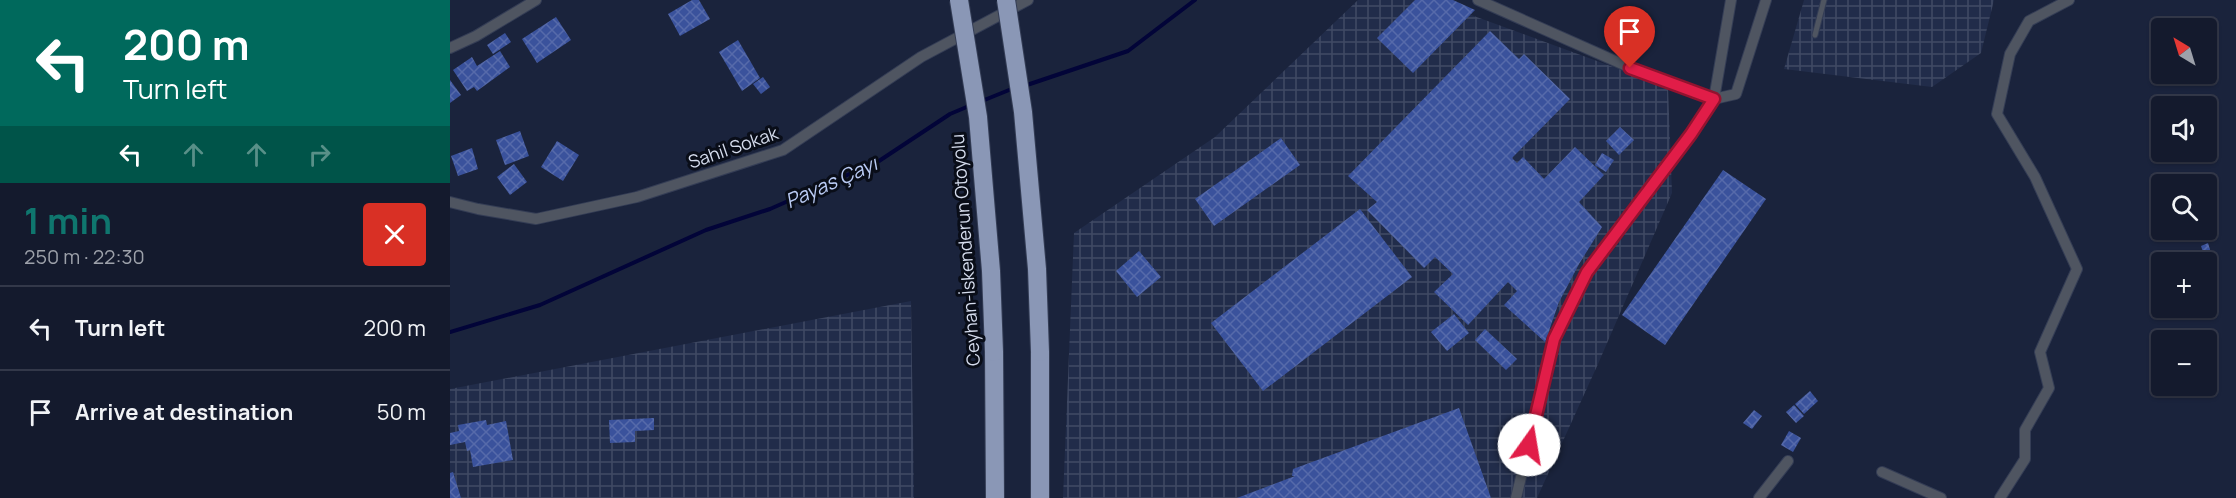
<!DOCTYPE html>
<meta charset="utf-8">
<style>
body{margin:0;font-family:Manrope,sans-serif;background:#1d2335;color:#f1f3f6;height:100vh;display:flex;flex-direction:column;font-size:22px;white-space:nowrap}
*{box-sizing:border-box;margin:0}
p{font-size:20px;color:#9da1aa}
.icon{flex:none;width:33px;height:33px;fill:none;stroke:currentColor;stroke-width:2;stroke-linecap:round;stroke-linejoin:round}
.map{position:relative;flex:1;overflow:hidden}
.drawer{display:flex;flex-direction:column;background:#141a2d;width:450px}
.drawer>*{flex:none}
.hud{background:#00695c;color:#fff;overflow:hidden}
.needle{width:39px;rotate:322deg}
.buttons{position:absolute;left:1701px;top:18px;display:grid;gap:12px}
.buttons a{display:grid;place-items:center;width:66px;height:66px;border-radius:6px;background:#141a2d;box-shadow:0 2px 4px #0004,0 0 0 2px #333849;font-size:30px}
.pin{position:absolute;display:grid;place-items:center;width:51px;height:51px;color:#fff;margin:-62px -26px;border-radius:50% 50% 50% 0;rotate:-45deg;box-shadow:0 0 6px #0007}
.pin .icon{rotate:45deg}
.me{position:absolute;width:66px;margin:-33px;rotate:13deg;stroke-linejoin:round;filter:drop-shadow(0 0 4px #0008)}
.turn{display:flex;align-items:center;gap:21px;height:126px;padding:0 24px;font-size:27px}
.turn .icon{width:78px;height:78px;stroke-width:2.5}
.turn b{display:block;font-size:42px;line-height:51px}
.lanes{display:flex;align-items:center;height:57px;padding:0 24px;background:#0003;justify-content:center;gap:30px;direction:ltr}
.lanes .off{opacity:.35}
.round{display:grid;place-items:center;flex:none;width:63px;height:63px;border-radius:6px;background:#1d2335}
.head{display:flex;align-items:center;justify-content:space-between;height:102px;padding:0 24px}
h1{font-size:36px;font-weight:700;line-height:45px;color:#0f766e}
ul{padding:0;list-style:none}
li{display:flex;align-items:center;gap:18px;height:84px;padding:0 24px;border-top:2px solid #333849}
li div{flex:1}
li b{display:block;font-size:22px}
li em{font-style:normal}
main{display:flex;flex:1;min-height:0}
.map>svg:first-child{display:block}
</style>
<main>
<section class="drawer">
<div class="hud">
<div class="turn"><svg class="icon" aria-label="left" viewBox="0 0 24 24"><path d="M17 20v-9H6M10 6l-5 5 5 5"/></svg><div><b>200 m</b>Turn left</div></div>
<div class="lanes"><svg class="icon" aria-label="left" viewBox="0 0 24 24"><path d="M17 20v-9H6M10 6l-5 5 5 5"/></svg><svg class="icon off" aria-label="ahead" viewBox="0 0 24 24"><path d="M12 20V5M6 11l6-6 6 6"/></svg><svg class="icon off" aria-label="ahead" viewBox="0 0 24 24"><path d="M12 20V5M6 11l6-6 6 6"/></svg><svg class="icon off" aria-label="right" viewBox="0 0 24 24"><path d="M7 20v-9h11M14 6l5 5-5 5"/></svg></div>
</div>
<div class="head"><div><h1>1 min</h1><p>250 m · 22:30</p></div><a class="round" style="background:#d93025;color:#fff"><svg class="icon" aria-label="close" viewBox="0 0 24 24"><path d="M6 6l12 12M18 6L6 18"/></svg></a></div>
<ul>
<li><svg class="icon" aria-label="left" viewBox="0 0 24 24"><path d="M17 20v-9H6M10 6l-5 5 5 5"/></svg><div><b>Turn left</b></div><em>200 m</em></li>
<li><svg class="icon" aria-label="arrive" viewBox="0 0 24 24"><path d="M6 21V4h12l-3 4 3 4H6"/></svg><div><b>Arrive at destination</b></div><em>50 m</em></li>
</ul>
</section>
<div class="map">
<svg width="1786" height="498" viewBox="0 0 1786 498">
<defs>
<pattern id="industrial-grid" width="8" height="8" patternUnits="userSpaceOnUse" patternTransform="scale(1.5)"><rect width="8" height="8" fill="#212c4a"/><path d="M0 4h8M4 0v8" fill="none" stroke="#404a64"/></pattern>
<pattern id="building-cross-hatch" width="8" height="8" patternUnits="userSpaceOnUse" patternTransform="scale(1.5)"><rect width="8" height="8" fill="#3a529c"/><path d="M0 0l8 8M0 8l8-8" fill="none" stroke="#566aaa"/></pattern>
</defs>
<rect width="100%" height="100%" fill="#1a233c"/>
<g fill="url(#industrial-grid)">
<path d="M908 0H980L1218 87 1222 193 1148 364 1087 498H613L624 233 765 137Z"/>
<path d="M1354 0H1544L1531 53 1482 87 1334 69Z"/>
<path d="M461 301 464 498H0V389Z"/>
</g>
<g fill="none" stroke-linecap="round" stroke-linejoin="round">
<g stroke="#020438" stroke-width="4">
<path d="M574 86 678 51 745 0"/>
<path d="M532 101 564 88"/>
<path d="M0 332 90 305 256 230 320 209 429 161 500 114 519 106"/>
</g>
</g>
<g fill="url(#building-cross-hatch)">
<path d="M242 0H249L260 19 230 36 218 14Z"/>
<path d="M965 0H1003L1025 10 963 73 927 38Z"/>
<path d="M106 17 121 40 87 63 72 39Z"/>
<path d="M1040 31 1069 59 1074 54 1120 99 1062 158 1067 163 1073 157 1094 179 1125 147 1154 175 1129 202 1152 227 1129 264 1109 302 1095 342 1054 305 1067 291 1058 282 1018 325 984 292 1003 274 985 257 974 268 917 210 927 202 898 176Z"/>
<path d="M55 33 61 42 43 54 37 45Z"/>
<path d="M288 40 310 78 292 91 269 52Z"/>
<path d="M50 51 60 67 27 91 24 87 17 91 3 70 22 57 27 66Z"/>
<path d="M313 77 320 87 311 94 303 84Z"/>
<path d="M0 80 11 95 0 103Z"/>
<path d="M1170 127 1184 140 1169 155 1156 141Z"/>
<path d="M70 131 79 156 55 165 46 140Z"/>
<path d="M831 138 850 165 764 226 745 199Z"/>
<path d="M107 141 129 155 113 181 91 167Z"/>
<path d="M22 148 28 169 8 176 1 156Z"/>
<path d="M1152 153 1164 160 1156 172 1145 165Z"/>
<path d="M64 164 77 182 60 195 47 177Z"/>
<path d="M1273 170 1316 199 1215 345 1172 315Z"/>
<path d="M910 209 962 277 813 391 761 323Z"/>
<path d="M1758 243 1768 276 1762 278 1751 246Z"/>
<path d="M689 251 711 277 687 297 666 271Z"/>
<path d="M1004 314 1019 333 997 351 981 332Z"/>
<path d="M1035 329 1067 359 1056 370 1025 340Z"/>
<path d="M1360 391 1368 401 1354 414 1345 404Z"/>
<path d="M1344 405 1354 416 1346 423 1336 412Z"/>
<path d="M1009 408 1041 498H787L845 476H842L843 469Z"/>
<path d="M1304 410 1312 416 1302 429 1293 423Z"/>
<path d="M204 418V430L185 431V442L160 443 159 420Z"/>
<path d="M36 420 37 425 56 421 63 460 23 467 20 450 17 451 15 442 0 445V433L9 431 8 425Z"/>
<path d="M1339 431 1351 438 1343 452 1331 445Z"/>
<path d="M3 472 11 498H0V473Z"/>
</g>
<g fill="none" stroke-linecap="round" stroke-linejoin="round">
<g stroke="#343d55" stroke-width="7">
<path id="lane" d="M1365 35 1374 0"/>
</g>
<g stroke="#343d55" stroke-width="12">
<g id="street">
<path d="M1028 0 1199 76 1264 99 1286 94 1316 0"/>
<path d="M0 48 26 36 86 0"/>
<path d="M0 202 28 209 86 219 187 197 333 150 471 57 578 0"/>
<path d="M1432 472 1491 498"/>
<path d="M1066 498 1104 339 1137 272 1241 134 1264 99 1281 0"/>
<path d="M1309 498 1338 461"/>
<path d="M1550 498 1575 459V430L1599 388 1590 352 1627 269 1585 177 1547 114 1560 54 1579 21 1619 0"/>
</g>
</g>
<g stroke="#343d55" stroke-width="20">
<g id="highway">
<path d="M544 352 545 498"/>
<path d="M590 352V498"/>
</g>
</g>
<use href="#lane" stroke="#4f5561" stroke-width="5"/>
<use href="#street" stroke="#4f5561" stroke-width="10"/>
<use href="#highway" stroke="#8a97b6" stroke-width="18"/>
<g stroke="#343d55" stroke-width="20" stroke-linecap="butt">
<g id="highway-bridge">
<path d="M509 0 528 117 541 271 544 352"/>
<path d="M556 0 573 112 587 269 590 352"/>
</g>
</g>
<use href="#highway-bridge" stroke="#8a97b6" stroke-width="18"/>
</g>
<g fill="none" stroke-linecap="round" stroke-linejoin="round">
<g stroke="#92132f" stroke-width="15">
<path id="route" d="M1079 445 1104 339 1137 272 1241 134 1264 99 1180 68"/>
</g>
<use href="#route" stroke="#e11d48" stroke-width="10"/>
</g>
<g text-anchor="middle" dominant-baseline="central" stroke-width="6" stroke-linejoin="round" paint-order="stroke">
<g font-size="18" fill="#d5dced" stroke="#090d18">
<text transform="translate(283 147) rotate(-19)">Sahil Sokak</text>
<text transform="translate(515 250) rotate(-94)">Ceyhan-İskenderun Otoyolu</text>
</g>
<g font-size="20" font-style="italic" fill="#bacbf4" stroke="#090d18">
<text transform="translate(381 182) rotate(-24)">Payas Çayı</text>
</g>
</g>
</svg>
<div class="buttons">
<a><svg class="needle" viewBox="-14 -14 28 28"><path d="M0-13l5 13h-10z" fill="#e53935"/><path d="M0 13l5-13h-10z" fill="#9da1aa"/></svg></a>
<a><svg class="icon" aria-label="sound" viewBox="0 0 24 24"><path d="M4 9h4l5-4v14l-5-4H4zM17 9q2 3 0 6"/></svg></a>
<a><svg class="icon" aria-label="search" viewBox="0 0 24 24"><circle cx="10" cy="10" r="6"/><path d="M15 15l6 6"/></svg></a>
<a>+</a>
<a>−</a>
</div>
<div class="pin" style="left:1180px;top:68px;background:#d93025"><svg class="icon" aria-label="arrive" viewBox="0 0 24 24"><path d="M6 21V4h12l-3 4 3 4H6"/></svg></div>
<svg class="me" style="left:1079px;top:445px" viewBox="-20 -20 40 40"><circle r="19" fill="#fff"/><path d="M0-13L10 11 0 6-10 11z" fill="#e11d48"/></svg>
</div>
</main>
